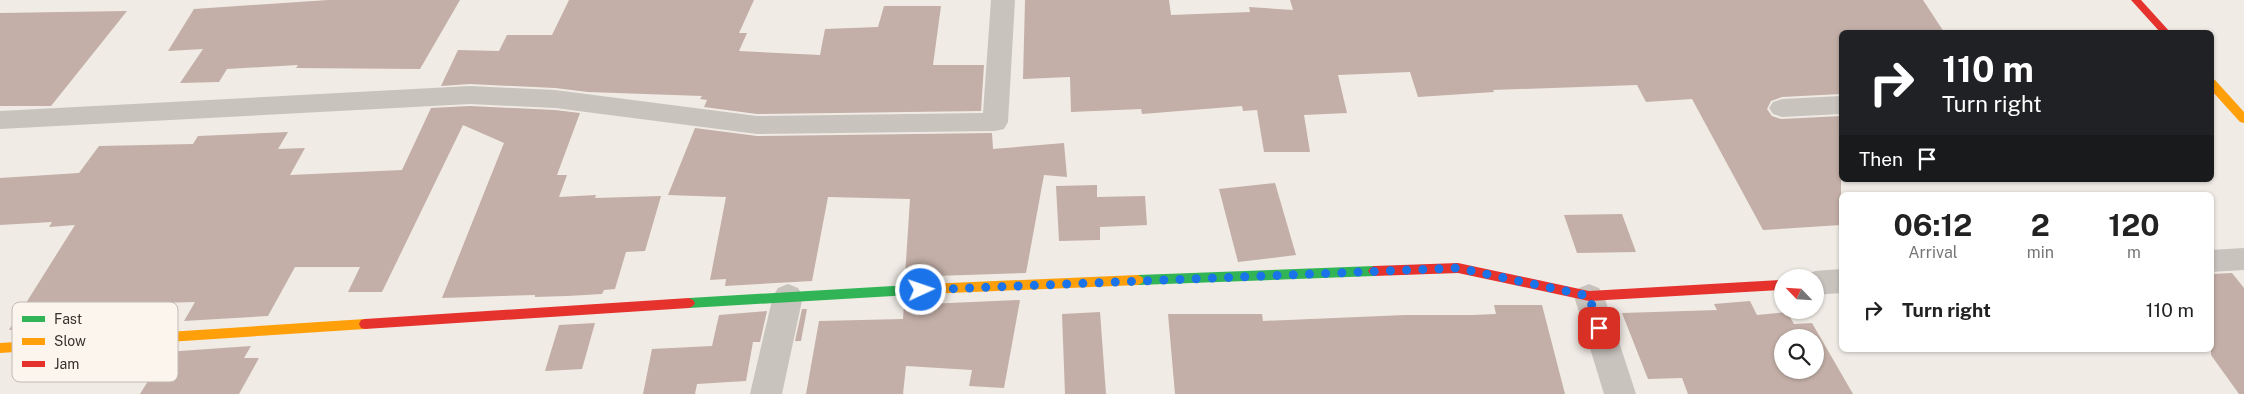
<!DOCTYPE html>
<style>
body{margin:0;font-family:"Public Sans",sans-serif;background:#f6f6f6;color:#222;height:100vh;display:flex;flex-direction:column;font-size:19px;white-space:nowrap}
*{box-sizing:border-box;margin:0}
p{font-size:16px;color:#767676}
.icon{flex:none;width:28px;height:28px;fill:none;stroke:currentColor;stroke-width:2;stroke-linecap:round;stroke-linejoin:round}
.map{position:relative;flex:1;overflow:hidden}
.drawer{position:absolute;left:1839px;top:192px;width:375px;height:160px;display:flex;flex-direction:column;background:#fff;border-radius:8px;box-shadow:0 1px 4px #0004}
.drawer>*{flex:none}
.top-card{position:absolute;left:1839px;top:30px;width:375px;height:152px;border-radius:8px;box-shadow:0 1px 4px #0004;background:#202124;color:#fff;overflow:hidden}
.needle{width:32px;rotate:295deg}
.controls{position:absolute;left:1774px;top:269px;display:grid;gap:10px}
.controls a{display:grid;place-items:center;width:50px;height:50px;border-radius:50%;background:#fff;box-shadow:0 1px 4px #0004;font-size:25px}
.pin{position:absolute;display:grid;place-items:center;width:42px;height:42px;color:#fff;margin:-21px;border-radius:10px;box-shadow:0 2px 8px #0006}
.me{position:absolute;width:55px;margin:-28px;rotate:87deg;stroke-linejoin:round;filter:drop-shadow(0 0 4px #0008)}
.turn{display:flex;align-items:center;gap:18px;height:105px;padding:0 20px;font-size:22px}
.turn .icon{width:65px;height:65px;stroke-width:2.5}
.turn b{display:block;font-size:35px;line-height:42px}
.then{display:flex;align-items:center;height:48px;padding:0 20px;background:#0003;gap:10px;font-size:19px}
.eta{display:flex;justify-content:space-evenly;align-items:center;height:85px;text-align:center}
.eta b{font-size:30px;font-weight:700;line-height:35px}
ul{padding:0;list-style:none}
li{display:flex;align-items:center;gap:15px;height:65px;padding:0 20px}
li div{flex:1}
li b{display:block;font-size:19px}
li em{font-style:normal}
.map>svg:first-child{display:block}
</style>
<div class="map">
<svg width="2244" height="394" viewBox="0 0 2244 394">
<rect width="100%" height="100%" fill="#f0ebe5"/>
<g fill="#c3afa7" fill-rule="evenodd">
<path d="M328 0H460L420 69 296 68 298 65 227 69 219 82 180 83 203 49 168 51 194 9Z"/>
<path d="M569 0H754L739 33H747L739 51 820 55 825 29 878 27 884 6H941L933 65H984L981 111 757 114 704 107 707 100 700 99 702 96 588 92 555 88 470 84 441 86 458 50 499 51 507 35H552Z"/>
<path d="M1025 0H1169L1171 15 1250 12 1249 7 1293 10 1290 0H1923L1944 32H1841V94L1782 97 1771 101 1767 109 1772 116 1781 119 1841 116V225L1763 230 1692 99 1646 102 1637 85 1493 90 1494 92 1418 97 1410 72 1338 75 1347 113 1304 115 1310 152H1264L1257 110 1243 111 1242 106 1142 114 1141 109 1071 112 1070 77 1023 79Z"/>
<path d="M127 11 51 106H0V13Z"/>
<path d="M470 106 555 110 580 113 557 175H567L559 197 596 195 595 198 661 196 645 251 626 252 615 289 604 290 602 294 567 296 535 297V295L442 298 504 143 463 125 382 292H348L360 267H295L268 316 184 321 195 302 120 304 108 323 9 330 75 225 49 227 52 222 0 225V178L79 173 99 146 193 144 198 136 288 132 278 149 305 148 290 175 402 170 431 108Z"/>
<path d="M695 128 757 136 992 133 993 149 1064 143 1067 177 1044 175 1026 273 905 277 910 199 828 197 812 281 725 286 726 279 710 280 726 197 668 195Z"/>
<path d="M1275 183 1296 255 1238 262 1219 189Z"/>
<path d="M1097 185V197L1145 196 1147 225 1100 227V240L1059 241 1056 186Z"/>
<path d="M1622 214 1636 252 1577 253 1564 215Z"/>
<path d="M2232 273 2244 288V394H2239L2211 355V274Z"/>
<path d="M1020 300 1004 388 969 386 972 370 906 366 903 394H806L819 321 903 319 904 305Z"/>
<path d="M1750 301 1757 315 1787 312 1794 324 1812 323 1853 394H1688L1682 378 1648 379 1622 313 1717 310 1714 304ZM1782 338H1815V370H1782Z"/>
<path d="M1494 305H1542L1565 394H1175L1168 314H1262L1263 321 1405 315H1473L1496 314Z"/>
<path d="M802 309H807L801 341H795Z"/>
<path d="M767 311 760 342H753L746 381 697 384 695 394H643L652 349 712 346 719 315Z"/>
<path d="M1100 312 1106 394H1065L1062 314Z"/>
<path d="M595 323 582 369 545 371 559 325Z"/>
<path d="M251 346 244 358H259L239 394H140L166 352Z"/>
</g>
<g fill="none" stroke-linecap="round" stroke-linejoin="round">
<g fill="#c9c3be" fill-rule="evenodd">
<path d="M991 0H1015L1008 122 1004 129 995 131 757 134 555 108 470 104 0 129V111L470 86 555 90 757 116 983 113Z"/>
<path d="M1841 96V114L1782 117 1773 114 1769 108 1773 102 1782 99Z"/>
<path d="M2244 248V270L2211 272V250Z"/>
<path d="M1841 269V293L1815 295V278H1803L1805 275 1815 271Z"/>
<path d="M788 284 798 288 803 296 782 394H750L773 296 778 288Z"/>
<path d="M1589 284 1599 288 1604 296 1636 394H1604L1574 296 1579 288Z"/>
</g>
<g fill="#30b455" fill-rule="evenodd">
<path d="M1374 266 1378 268 1380 271 1378 274 1374 276 1138 285 1134 283 1132 280 1134 277 1138 275Z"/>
<path d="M927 284 931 286 933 289 931 292 927 294 689 308 685 306 683 303 685 300 689 298Z"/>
</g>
<g fill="#ff9f0a" fill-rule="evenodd">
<path d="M2211 79 2215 80 2244 112V123L2240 122 2211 90Z"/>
<path d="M1138 275 1142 277 1144 280 1142 283 1138 285 927 294 923 292 921 289 923 286 927 284Z"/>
<path d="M365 319 369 320 371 324 369 328 365 329 0 353V343Z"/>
</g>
<g fill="#e5322d" fill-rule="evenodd">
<path d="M2131 0H2141L2170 32H2160Z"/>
<path d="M1458 263 1589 291 1782 280V290L1589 301 1458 273 1374 276 1370 274 1368 271 1370 268 1374 266Z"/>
<path d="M689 298 693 300 695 303 693 306 689 308 365 329 361 328 359 324 361 320 365 319Z"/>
</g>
</g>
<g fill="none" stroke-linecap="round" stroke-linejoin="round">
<path stroke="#1a73e8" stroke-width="9" stroke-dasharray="0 16.2" d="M921 290 1458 268 1589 296 1599 328"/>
</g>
<rect x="12" y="302" width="166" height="80" rx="8" fill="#fbf5ee" stroke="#c1bab4" stroke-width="1"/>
<rect x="22" y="316" width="23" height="6" fill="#30b455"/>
<rect x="22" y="338" width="23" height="7" fill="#ff9f0a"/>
<rect x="22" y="361" width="23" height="6" fill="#e5322d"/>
<g font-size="14" fill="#3b302b">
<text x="54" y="324">Fast</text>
<text x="54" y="346">Slow</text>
<text x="54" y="369">Jam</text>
</g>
</svg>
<div class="controls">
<a><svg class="needle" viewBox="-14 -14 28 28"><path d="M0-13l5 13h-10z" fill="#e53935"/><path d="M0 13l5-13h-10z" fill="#767676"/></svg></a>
<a><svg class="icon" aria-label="search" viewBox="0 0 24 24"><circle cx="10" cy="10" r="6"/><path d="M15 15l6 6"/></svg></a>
</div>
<div class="pin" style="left:1599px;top:328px;background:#d93025"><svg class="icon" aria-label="arrive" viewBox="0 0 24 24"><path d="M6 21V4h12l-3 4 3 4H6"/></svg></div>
<svg class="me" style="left:921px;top:290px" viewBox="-20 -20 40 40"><circle r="17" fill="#1a73e8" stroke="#fff" stroke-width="3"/><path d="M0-11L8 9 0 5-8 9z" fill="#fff"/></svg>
<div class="top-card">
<div class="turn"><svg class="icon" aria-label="right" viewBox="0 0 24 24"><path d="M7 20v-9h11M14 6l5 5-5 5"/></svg><div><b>110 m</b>Turn right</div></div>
<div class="then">Then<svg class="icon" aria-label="arrive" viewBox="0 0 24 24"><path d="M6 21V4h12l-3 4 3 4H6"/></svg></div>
</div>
<section class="drawer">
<div class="eta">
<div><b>06:12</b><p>Arrival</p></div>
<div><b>2</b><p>min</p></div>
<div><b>120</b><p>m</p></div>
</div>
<ul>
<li><svg class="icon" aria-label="right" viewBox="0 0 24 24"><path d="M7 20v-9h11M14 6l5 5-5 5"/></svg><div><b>Turn right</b></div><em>110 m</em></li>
</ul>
</section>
</div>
